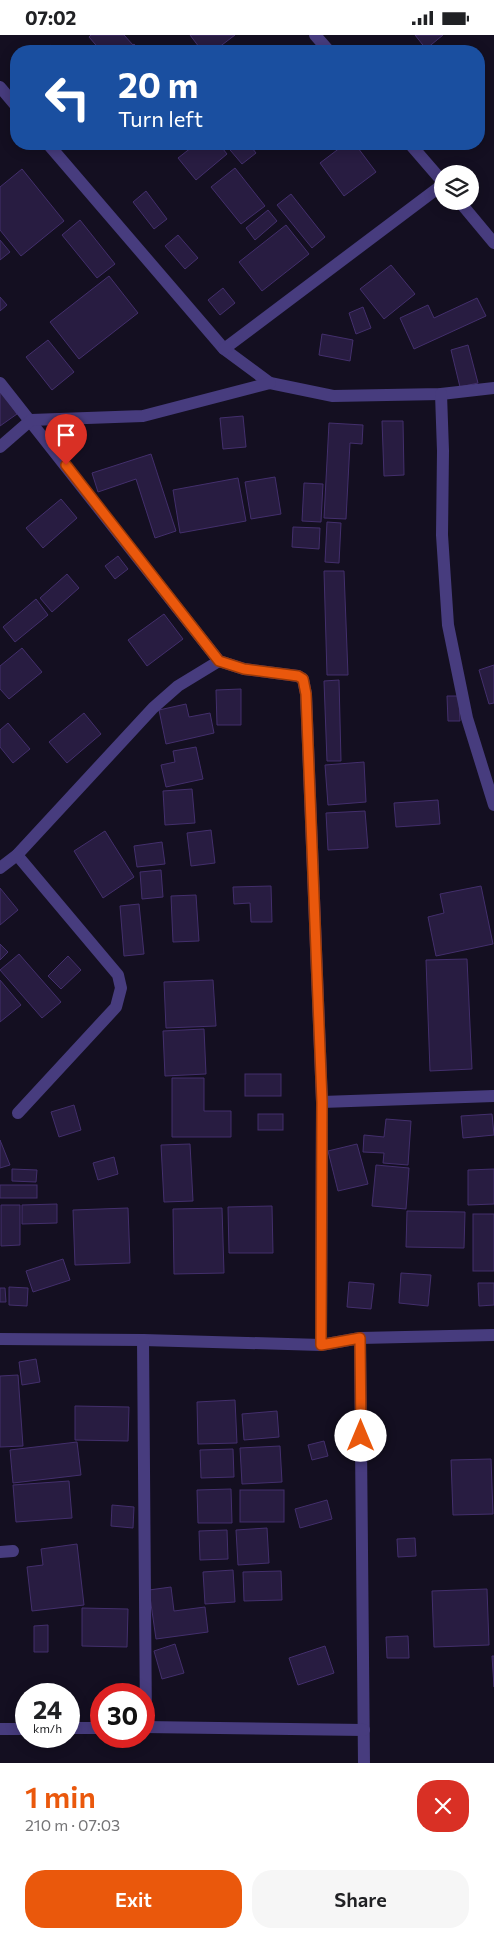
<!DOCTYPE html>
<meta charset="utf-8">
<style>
body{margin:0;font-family:Commissioner,sans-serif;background:#f6f6f6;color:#202124;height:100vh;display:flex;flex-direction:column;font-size:19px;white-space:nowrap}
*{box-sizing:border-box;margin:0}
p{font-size:16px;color:#757577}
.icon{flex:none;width:28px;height:28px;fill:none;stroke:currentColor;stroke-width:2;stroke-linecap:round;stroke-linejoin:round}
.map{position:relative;height:1728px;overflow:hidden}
.panel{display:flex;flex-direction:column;background:#fff;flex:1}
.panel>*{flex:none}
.top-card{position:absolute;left:10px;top:10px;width:475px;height:105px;border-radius:20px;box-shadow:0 2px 12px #0003;background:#1a4fa0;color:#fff;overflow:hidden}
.buttons{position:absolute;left:434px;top:130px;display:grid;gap:10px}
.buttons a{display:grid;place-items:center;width:45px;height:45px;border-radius:50%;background:#fff;box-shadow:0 2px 12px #0003;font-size:25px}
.speed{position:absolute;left:15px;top:1648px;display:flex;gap:10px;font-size:25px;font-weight:700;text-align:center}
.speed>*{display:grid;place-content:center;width:65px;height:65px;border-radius:50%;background:#fff;box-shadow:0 2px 12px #0003;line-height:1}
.speed small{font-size:12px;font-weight:400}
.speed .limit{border:8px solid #d22;background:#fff;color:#111}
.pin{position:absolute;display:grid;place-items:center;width:42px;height:42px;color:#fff;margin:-51px -21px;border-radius:50% 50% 50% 0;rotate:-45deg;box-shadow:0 0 5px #0007}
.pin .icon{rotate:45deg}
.me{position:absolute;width:55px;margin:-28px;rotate:0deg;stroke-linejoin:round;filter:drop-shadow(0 0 4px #0008)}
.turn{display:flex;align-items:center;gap:18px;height:105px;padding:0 25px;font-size:22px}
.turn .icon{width:65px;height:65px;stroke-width:2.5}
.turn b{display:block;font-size:35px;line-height:42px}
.round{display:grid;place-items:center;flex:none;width:52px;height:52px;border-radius:20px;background:#f6f6f6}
.overview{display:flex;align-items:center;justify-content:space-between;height:85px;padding:0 25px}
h1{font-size:30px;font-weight:600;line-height:38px;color:#ea580c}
.action{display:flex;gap:10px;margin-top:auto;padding:10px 25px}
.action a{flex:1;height:58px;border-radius:20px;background:#ea580c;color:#fff;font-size:20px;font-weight:600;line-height:58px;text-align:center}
.action a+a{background:#f6f6f6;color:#202124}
.status{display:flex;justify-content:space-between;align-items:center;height:35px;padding:0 25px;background:#fff;direction:ltr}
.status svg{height:14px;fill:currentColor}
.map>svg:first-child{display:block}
</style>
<div class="status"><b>07:02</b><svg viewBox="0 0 49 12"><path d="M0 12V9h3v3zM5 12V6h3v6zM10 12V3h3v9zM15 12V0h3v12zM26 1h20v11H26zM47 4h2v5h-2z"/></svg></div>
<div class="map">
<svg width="494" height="1728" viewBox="0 0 494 1728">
<rect width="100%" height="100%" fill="#140f21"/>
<g fill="#281c41" stroke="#432f6c">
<path d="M91 0H124L133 10 125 16H101L89 2Z"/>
<path d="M190 0H235L214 16H202Z"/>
<path d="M415 0H443L426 14Z"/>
<path d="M134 9 140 16H126Z"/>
<path d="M51 10 56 16H44Z"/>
<path d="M16 23V34L11 27Z"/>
<path d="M196 109H219L227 119 196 145 178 123Z"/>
<path d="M225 109H249L256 118 242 129Z"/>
<path d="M345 109H355L376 137 344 161 320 128Z"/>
<path d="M235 133 265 171 241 189 211 152Z"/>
<path d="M22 134 64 186 21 221 0 195V152Z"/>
<path d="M146 156 167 184 154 194 133 167Z"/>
<path d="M291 159 325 202 312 213 277 170Z"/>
<path d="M268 175 277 186 255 205 246 193Z"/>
<path d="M80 185 115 229 97 243 62 200Z"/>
<path d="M286 190 309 219 262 256 239 227Z"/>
<path d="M178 200 198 223 185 234 165 211Z"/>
<path d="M0 205 10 217 0 225Z"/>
<path d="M391 230 415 259 384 284 360 254Z"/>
<path d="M109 241 138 278 79 324 50 287Z"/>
<path d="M223 253 235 268 220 280 208 265Z"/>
<path d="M0 262 7 270 0 276Z"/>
<path d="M477 263 486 281 414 314 400 283 428 270 434 283Z"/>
<path d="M363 272 371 293 356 299 349 278Z"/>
<path d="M322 299 353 305 350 326 319 320Z"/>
<path d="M48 305 74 337 52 355 26 322Z"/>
<path d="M468 310 478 348 460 352 451 315Z"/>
<path d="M0 355 17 379 0 391Z"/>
<path d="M243 381 246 412 223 414 220 383Z"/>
<path d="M382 386H403L404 440 384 441Z"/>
<path d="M329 388 363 390 362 409 350 408 346 484 324 483Z"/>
<path d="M151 419 176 496 155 503 136 444 98 457 92 438Z"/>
<path d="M275 442 281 479 251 484 245 447Z"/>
<path d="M238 443 246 486 180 498 173 455Z"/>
<path d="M304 448 323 449 321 487 302 486Z"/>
<path d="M61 464 77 483 43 513 26 493Z"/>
<path d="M327 487 341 488 339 528 325 527Z"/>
<path d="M293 492 320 493 319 514 292 512Z"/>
<path d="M118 521 128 534 115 544 105 531Z"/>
<path d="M324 536H344L348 640H327Z"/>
<path d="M67 539 79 553 52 577 40 563Z"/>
<path d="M36 564 48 580 15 607 3 592Z"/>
<path d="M164 579 183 604 147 631 128 605Z"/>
<path d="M22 613 42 637 9 664 0 654V631Z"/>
<path d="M494 630V668L489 669 479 635Z"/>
<path d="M339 645 341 726H327L324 646Z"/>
<path d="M241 654V690H217L216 655Z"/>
<path d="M447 661H459L460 686H448Z"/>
<path d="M186 669 189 682 210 678 214 698 166 709 159 675Z"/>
<path d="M84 678 101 699 67 728 49 707Z"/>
<path d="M8 688 30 714 13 728 0 712V695Z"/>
<path d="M196 712 203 744 166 752 161 730 175 727 173 716Z"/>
<path d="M364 727 366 767 328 770 325 730Z"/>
<path d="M192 754 195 788 165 790 163 756Z"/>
<path d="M438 765 440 789 396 792 394 768Z"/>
<path d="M365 776 368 813 328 815 326 778Z"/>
<path d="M211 795 215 828 191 831 187 798Z"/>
<path d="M105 796 134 842 103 863 74 816Z"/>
<path d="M162 807 165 829 137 832 134 811Z"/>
<path d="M161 835 163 862 142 864 140 837Z"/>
<path d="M271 851 272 887H251L250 868 234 869 233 852Z"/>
<path d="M481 851 493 909 436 921 428 882 444 878 440 859Z"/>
<path d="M0 853 18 875 0 890Z"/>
<path d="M196 860 199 906 173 907 171 861Z"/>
<path d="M139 869 144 919 124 921 120 871Z"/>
<path d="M0 909 8 917 0 925Z"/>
<path d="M19 919 61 967 42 983 0 935Z"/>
<path d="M68 921 81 935 61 954 48 941Z"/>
<path d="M467 924 472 1034 430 1036 426 925Z"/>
<path d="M0 945 21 970 0 987Z"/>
<path d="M213 945 216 991 166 993 164 947Z"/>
<path d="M204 994 206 1039 165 1041 163 996Z"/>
<rect x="245" y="1039" width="36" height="22"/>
<path d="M172 1043H204V1076H231V1102H172Z"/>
<path d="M74 1070 81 1095 59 1102 51 1077Z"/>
<rect x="258" y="1079" width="25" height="16"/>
<path d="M492 1079 494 1100 463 1103 461 1081Z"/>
<path d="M386 1084 411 1086 408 1130 383 1128 384 1118 363 1117 364 1100 384 1102Z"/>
<path d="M0 1105 10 1130 0 1133Z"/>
<path d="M190 1109 193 1166 164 1167 161 1110Z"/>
<path d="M357 1109 368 1149 338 1156 328 1116Z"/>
<path d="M114 1122 118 1139 98 1145 93 1128Z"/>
<path d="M376 1130 409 1133 406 1174 372 1171Z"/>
<path d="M12 1134 37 1135 36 1147 12 1146Z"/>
<path d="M494 1134V1169L468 1170V1135Z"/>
<rect x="0" y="1150" width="37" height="13"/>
<path d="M57 1169V1188L22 1189V1170Z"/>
<path d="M1 1170H20V1210L1 1211Z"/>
<path d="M272 1171 273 1218H229L228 1172Z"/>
<path d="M128 1173 130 1228 75 1230 73 1175Z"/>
<path d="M222 1173 224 1238 174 1239 173 1174Z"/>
<path d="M407 1176 465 1177 464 1213 406 1212Z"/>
<rect x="473" y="1179" width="21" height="57"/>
<path d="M63 1224 70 1245 33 1257 26 1236Z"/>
<path d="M401 1238 431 1240 428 1271 399 1268Z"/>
<path d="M349 1247 374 1249 371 1274 347 1272Z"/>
<path d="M478 1248H494V1270L479 1271Z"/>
<path d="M9 1252 28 1253 27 1271 9 1270Z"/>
<path d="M0 1253H5L6 1267H0Z"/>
<path d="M36 1324 40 1347 22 1350 19 1327Z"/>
<path d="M18 1340 23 1411 0 1412V1341Z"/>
<path d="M235 1365 237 1408 198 1409 197 1367Z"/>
<path d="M75 1371 129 1372 128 1406 75 1405Z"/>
<path d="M277 1376 279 1402 244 1405 242 1379Z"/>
<path d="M324 1406 328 1421 312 1425 308 1410Z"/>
<path d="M77 1407 81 1440 13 1448 10 1415Z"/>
<path d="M280 1411 282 1447 242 1449 240 1413Z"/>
<path d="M233 1414 234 1442 201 1443 200 1415Z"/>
<path d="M491 1424 493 1479 453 1480 451 1425Z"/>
<path d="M69 1446 72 1483 16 1487 13 1450Z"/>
<path d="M231 1454 232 1488H198L197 1455Z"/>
<rect x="240" y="1455" width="44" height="32"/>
<path d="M327 1465 332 1484 300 1493 295 1474Z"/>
<path d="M112 1470 134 1472 133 1493 111 1491Z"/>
<path d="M267 1493 269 1528 238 1530 236 1495Z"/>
<path d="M227 1495 228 1524 200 1525 199 1496Z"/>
<path d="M415 1503 416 1521 398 1522 397 1504Z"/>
<path d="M77 1509 84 1570 32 1576 27 1532 43 1530 41 1514Z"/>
<path d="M233 1535 235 1567 205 1569 203 1537Z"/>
<path d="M281 1536 282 1565 244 1566 243 1537Z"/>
<path d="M171 1552 174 1576 205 1572 208 1597 156 1604 149 1555Z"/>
<path d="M487 1554 489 1610 434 1612 432 1556Z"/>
<path d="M82 1573 128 1574 127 1612 82 1611Z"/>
<path d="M48 1590V1617H34V1591Z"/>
<path d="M408 1601 409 1623H387L386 1602Z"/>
<path d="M175 1609 184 1638 162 1644 154 1616Z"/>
<path d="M325 1611 334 1638 298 1650 289 1623Z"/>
<path d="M492 1621H494V1652Z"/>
</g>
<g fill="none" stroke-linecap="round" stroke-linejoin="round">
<path stroke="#473c7e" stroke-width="12" d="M17 820 118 940 121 953 116 972 18 1078"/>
<g stroke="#473c7e" stroke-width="12">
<path d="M315 0 329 16"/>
<path d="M0 52 16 71"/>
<path d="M48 109 224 314 270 348 333 361 441 359 494 353"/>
<path d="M410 109 442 146"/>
<path d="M459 166 494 208"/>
<path d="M224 314 442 150"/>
<path d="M0 348 219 626 244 634 298 641 303 644 306 659 322 1067 321 1310"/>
<path d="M441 359 443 416 442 500 448 590 467 683 494 770"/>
<path d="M0 412 31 385 143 381 270 348"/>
<path d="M0 833 17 820 153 673 178 651 219 626"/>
<path d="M322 1067 494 1061"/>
<path d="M360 1303 364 1728"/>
<path d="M0 1304 143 1305 321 1310 360 1303 494 1300"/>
<path d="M143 1305 146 1692"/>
<path d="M0 1517 13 1516"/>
<path d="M144 1692 364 1695"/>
<path d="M69 1693H101"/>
<path d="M0 1694H26"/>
</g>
</g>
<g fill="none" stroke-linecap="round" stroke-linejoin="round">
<g stroke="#983908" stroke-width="12">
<path id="route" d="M66 430 219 626 244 634 298 641 303 644 306 659 322 1067 321 1310 360 1303 361 1401"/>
</g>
<use href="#route" stroke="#ea580c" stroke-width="9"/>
</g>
</svg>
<div class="buttons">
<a><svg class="icon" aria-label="layers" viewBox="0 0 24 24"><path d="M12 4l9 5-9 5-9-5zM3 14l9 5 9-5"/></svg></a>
</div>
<div class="speed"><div>24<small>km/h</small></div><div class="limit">30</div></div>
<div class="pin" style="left:66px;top:430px;background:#d93025"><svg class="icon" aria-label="arrive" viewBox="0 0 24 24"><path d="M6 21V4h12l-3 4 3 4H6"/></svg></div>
<svg class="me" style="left:361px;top:1401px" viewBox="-20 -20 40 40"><circle r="19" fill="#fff"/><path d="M0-13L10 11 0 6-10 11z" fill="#ea580c"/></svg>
<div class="top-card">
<div class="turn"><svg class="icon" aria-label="left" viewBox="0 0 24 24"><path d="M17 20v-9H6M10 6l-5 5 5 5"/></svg><div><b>20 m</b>Turn left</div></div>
</div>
</div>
<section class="panel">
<div class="overview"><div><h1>1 min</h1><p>210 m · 07:03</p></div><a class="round" style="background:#d93025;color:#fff"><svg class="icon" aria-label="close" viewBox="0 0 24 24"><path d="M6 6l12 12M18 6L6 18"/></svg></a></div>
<div class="action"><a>Exit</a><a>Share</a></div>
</section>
